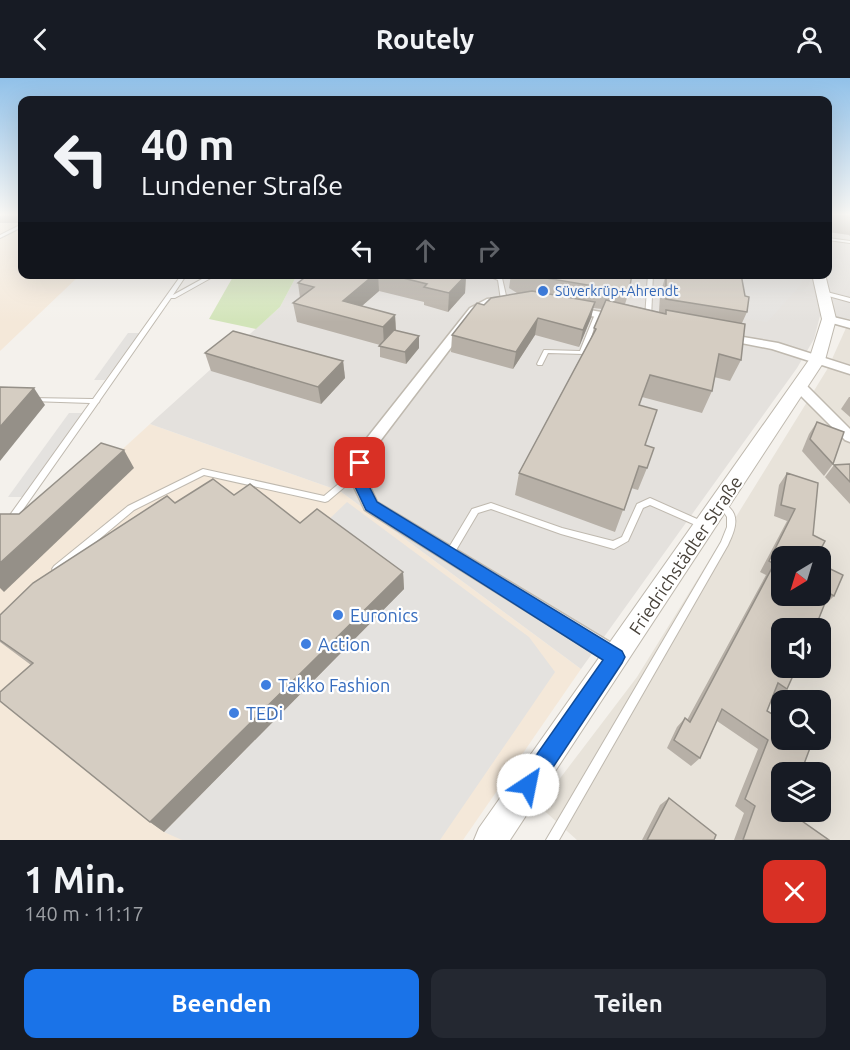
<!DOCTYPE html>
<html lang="de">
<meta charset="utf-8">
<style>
body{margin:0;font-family:Ubuntu,sans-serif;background:#242831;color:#f1f3f6;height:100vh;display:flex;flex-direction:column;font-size:22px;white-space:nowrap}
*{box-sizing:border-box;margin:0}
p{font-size:20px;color:#9ea1a6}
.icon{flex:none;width:33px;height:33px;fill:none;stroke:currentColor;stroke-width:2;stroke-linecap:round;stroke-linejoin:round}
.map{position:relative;height:762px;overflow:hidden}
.sheet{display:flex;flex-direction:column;background:#171b24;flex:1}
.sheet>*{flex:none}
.banner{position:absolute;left:18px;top:18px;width:814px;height:183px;border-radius:12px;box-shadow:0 6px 24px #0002;background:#171b24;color:#f1f3f6;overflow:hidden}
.needle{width:39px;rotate:218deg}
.controls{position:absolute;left:771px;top:468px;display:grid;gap:12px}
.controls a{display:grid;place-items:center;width:60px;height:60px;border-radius:12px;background:#171b24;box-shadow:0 6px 24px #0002;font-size:30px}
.pin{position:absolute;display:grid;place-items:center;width:51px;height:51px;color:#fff;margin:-26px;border-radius:12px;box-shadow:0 3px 9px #0006}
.me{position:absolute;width:66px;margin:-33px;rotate:34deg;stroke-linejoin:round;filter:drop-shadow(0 0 4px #0008)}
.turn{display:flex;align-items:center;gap:21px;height:126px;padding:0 24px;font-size:27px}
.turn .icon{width:78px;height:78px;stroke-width:2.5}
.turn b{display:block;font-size:42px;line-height:51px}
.lanes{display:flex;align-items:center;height:57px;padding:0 24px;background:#0003;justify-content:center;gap:30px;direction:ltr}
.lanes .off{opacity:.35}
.round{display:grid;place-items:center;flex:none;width:63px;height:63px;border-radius:12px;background:#242831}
.overview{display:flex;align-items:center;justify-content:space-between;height:102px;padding:0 24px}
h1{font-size:36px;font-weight:600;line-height:45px}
.primary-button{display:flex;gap:12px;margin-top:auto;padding:12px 24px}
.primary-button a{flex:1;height:69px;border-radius:12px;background:#1a73e8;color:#fff;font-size:24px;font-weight:600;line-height:69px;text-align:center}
.primary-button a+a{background:#242831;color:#f1f3f6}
header{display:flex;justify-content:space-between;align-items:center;height:78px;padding:0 24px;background:#171b24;font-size:27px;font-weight:600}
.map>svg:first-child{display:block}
</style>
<header><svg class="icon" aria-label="back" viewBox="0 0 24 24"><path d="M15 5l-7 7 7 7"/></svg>Routely<svg class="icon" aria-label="person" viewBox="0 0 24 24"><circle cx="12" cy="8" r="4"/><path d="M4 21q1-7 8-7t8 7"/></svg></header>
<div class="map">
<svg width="850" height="762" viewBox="0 0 850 762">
<rect width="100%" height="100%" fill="#f4f1ec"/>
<path fill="#e8e3da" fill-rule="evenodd" d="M850 241V762H577L539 728 637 599 828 290ZM782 478H820V518H782ZM782 550H820V590H782ZM782 622H820V662H782ZM782 694H820V734H782Z"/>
<g fill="#f4e8d9">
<path d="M0 137H22V196L80 197 0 273Z"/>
<path d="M150 346 340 413 581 591 463 762H0V483Z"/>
</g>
<path fill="#e4e1dd" d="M828 137H850V241L820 238 814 261 797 290 581 591 340 413 150 346 280 229 297 197 828 196Z"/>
<path fill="#d2e4b9" d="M234 197V196L297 197 280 229 256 251 209 241Z"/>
<g fill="#e4e2df">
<path d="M805 196 800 208 767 244 736 239 729 197Z"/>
<path d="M128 255H140L105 302H94Z"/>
<path d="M69 335H83L23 419H8Z"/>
<path d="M347 424 529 559 555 594 440 762H182L164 754 403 511 321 449Z"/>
</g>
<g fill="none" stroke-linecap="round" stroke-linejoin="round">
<g stroke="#bfb9af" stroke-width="2">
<g id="service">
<path d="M20 147H22V149L0 160V157Z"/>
<path d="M828 160 850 163V165L828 162Z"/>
<path d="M182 196H187L173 217 211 196H218L175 220H171L100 322 99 324 98 325 3 460 0 461V451L90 325 31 323 29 322 28 321 29 320 93 321Z"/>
<path d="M484 196H492L502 200 507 222 506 223 501 222 498 202Z"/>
<path d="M648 196H653L651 240 648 242 645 240Z"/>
<path d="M823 213 850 220V224L821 216V214Z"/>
<path d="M598 234 601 236 584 276 548 275 542 287H538L537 286 544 272 580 273 595 236Z"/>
<path d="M203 391 324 418 353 394H359L360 396 328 423 325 424 204 397 134 432 60 494 57 495 54 494 52 491 54 488 128 428Z"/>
<path d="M650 420 706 445 707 447 706 449 703 450 700 449 650 427 643 430 628 463 614 471 561 456 491 431 478 435 452 479 449 480 446 479 445 476 472 431 491 425 562 450 613 463 622 459 637 426Z"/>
<path d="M721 424C742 434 736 450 728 467L559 762H546L721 464 727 449V439L723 433 717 427 718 425Z"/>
</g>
</g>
<g stroke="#bfb9af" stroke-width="3">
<g id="minor">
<path d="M506 219 511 222 510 224 493 226 478 234 371 375 364 396 377 424 623 572 626 579 623 586 616 589 365 432 348 396 359 370 470 230 487 221Z"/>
<path d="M572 229 619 237 625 240 619 243 568 234 567 232Z"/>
<path d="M829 238 850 243V250L825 243V239Z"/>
<path d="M725 256 778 265 850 288V296L772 271 721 261 719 259Z"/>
<path d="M799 304 804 305 850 351V364L845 362 794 311 792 308 794 305Z"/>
</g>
</g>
<g stroke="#bfb9af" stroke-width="2">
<path id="tertiary" d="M812 196H825L836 241 825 282 510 762H474L479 750 809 282 822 241Z"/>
</g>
<use href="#service" fill="#fff" fill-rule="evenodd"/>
<use href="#minor" fill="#fff" fill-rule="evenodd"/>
<use href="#tertiary" fill="#fff" fill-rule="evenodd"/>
</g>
<g fill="#b7b0a7">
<rect x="0" y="137" width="22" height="8"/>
<path d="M828 137H850V158L849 157 828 154Z"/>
<path d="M309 196 466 197 465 215 448 234 424 227V224L379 213 362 228 395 237 396 252 419 270 406 286 380 279V267L297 244 293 225 300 220 298 205Z"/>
<path d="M511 196H632L629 214 625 226 659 234 660 217 666 196H741L747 234 742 245 741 282 730 303 714 299 712 313 702 335 642 319 639 327 647 390 638 412 631 410 615 454 515 417 519 395 591 260 594 250 602 231 593 230 591 240 579 269 535 257 513 291 451 274 452 257 484 227 517 215 509 210Z"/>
<path d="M205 275 343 283 345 300 321 326 211 293Z"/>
<path d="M849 319H850V339L841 331Z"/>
<path d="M817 344 833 386 824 398 802 373 809 356Z"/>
<path d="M850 386V426L825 399 834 387Z"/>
<path d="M787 395 818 405 782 478 820 486 834 518 824 528 815 550H782V562L780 561 773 576 787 611 777 620 773 617 767 633 782 734 829 762H734L744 735 735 728 758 671 717 643 700 680 691 688 667 670 677 649 685 640 687 642 766 497 760 494 787 443 774 438 779 407Z"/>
<path d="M234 417 300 445 403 494 404 511 164 754 150 744 31 587 0 564V537L175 425Z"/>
<path d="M669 720 714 762H642L660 727Z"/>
</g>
<g fill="#959088">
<path d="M375 196H378L379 213 348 240 343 223Z"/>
<path d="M466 197 465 215 448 234 449 215Z"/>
<path d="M595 224 591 240 579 269 583 252Z"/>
<path d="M395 237 396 256 384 268 383 249Z"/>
<path d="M538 240 535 257 513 291 516 274Z"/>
<path d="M419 258V270L406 286 405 274Z"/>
<path d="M343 283 345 300 321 326 318 309Z"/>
<path d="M34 310 45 327 0 383V349Z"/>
<path d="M124 372 134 390 4 514 0 510V485Z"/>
<path d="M403 494 404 511 164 754 150 744Z"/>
</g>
<g fill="#d5cdc2" stroke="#959088" stroke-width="1.5">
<path d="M829 137H850V139Z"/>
<path d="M309 196H375L343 223 395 237 383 249 293 225 314 209 298 205Z"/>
<path d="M387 196H465L466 197 449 215 424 209 427 206Z"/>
<path d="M522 196H632L629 214Z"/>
<path d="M673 196H741L745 218 749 219 747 234 666 221V197L673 198Z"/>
<path d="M532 213 595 224 583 252 538 240 516 274 452 257 477 225 484 227 491 220Z"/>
<path d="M606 222 666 236V232L745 246 741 282 719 276 712 313 650 297 639 327 657 332 645 367 654 370 647 390 639 388 624 432 519 395 596 251 594 250Z"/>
<path d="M394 252 419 258 405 274 379 268Z"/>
<path d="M233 253 343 283 318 309 205 275Z"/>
<path d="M0 309 34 310 0 349Z"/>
<path d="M817 344 844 354 833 386 810 361Z"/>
<path d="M101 365 124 372 0 485V436H19Z"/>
<path d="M850 386V404L834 387Z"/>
<path d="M787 395 818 405 813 457 825 463 817 478H782V518H820V486L843 497 834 518 829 515 815 550H782V558L773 576 782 582V590H794L796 591 787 611 778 605 767 633 782 642V662H813L801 694H782V734H789L829 762H743L755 728 745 721 768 662 722 631 700 680 674 662 685 640 690 644 774 486 769 483 795 431 781 427Z"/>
<path d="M213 401 234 417 250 406 300 445 317 431 403 494 150 744 0 623V614L33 585 0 562V537L33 505 167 418 175 425Z"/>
<path d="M669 720 716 757 714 762H647Z"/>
</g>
<linearGradient id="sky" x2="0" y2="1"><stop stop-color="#91c1e9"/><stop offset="0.56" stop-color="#faf9f6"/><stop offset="1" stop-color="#faf9f6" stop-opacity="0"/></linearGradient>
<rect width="850" height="244" fill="url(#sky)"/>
<path fill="#1a73e8" stroke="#114b97" stroke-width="1.5" d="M360 380 367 385 363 396 377 424 622 573 625 579 622 585 536 715 528 718 521 715 518 707 521 699 603 582 366 432 349 396 355 382Z"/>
<g fill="#3f7fe0" stroke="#fff" stroke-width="2">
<circle cx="543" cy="213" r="6"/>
<circle cx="338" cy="537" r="6"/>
<circle cx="306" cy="566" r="6"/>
<circle cx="266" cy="607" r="6"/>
<circle cx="234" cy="635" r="6"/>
</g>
<g text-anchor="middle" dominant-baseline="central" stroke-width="4.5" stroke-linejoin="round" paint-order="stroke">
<g font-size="14" fill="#366cbe" stroke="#fff" text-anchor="start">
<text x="555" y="213">Süverkrüp+Ahrendt</text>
</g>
<g font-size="18" fill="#48423a" stroke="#fff">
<text transform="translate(685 477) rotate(-56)">Friedrichstädter Straße</text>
</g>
<g font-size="18" fill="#366cbe" stroke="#fff" text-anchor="start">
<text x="350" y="537">Euronics</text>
<text x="318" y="566">Action</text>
<text x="278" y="607">Takko Fashion</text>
<text x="246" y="635">TEDi</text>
</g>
</g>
</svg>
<div class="controls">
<a><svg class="needle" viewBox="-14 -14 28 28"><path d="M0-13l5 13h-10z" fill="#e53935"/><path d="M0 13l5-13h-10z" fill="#9ea1a6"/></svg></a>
<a><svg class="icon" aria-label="sound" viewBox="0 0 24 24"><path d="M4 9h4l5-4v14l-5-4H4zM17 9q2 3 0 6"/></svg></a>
<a><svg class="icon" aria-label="search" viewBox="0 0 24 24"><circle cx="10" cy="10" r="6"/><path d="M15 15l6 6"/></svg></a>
<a><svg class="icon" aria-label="layers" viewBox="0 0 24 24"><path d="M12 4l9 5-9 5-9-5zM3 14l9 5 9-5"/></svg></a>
</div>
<div class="pin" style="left:360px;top:385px;background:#d93025"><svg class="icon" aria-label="arrive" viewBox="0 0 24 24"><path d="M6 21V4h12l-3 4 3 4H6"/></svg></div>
<svg class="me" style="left:528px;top:707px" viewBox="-20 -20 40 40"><circle r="19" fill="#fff"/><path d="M0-13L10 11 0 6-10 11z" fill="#1a73e8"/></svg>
<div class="banner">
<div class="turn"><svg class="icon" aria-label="left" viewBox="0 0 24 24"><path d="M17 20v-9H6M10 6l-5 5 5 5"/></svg><div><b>40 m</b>Lundener Straße</div></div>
<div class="lanes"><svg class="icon" aria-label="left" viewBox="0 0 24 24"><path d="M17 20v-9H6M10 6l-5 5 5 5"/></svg><svg class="icon off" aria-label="ahead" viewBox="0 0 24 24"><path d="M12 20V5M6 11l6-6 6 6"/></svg><svg class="icon off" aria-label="right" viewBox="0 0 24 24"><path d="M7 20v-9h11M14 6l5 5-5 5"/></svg></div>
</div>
</div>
<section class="sheet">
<div class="overview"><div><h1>1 Min.</h1><p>140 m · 11:17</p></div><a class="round" style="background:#d93025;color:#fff"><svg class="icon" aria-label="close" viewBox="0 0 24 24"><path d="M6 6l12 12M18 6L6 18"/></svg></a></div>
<div class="primary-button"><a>Beenden</a><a>Teilen</a></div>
</section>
